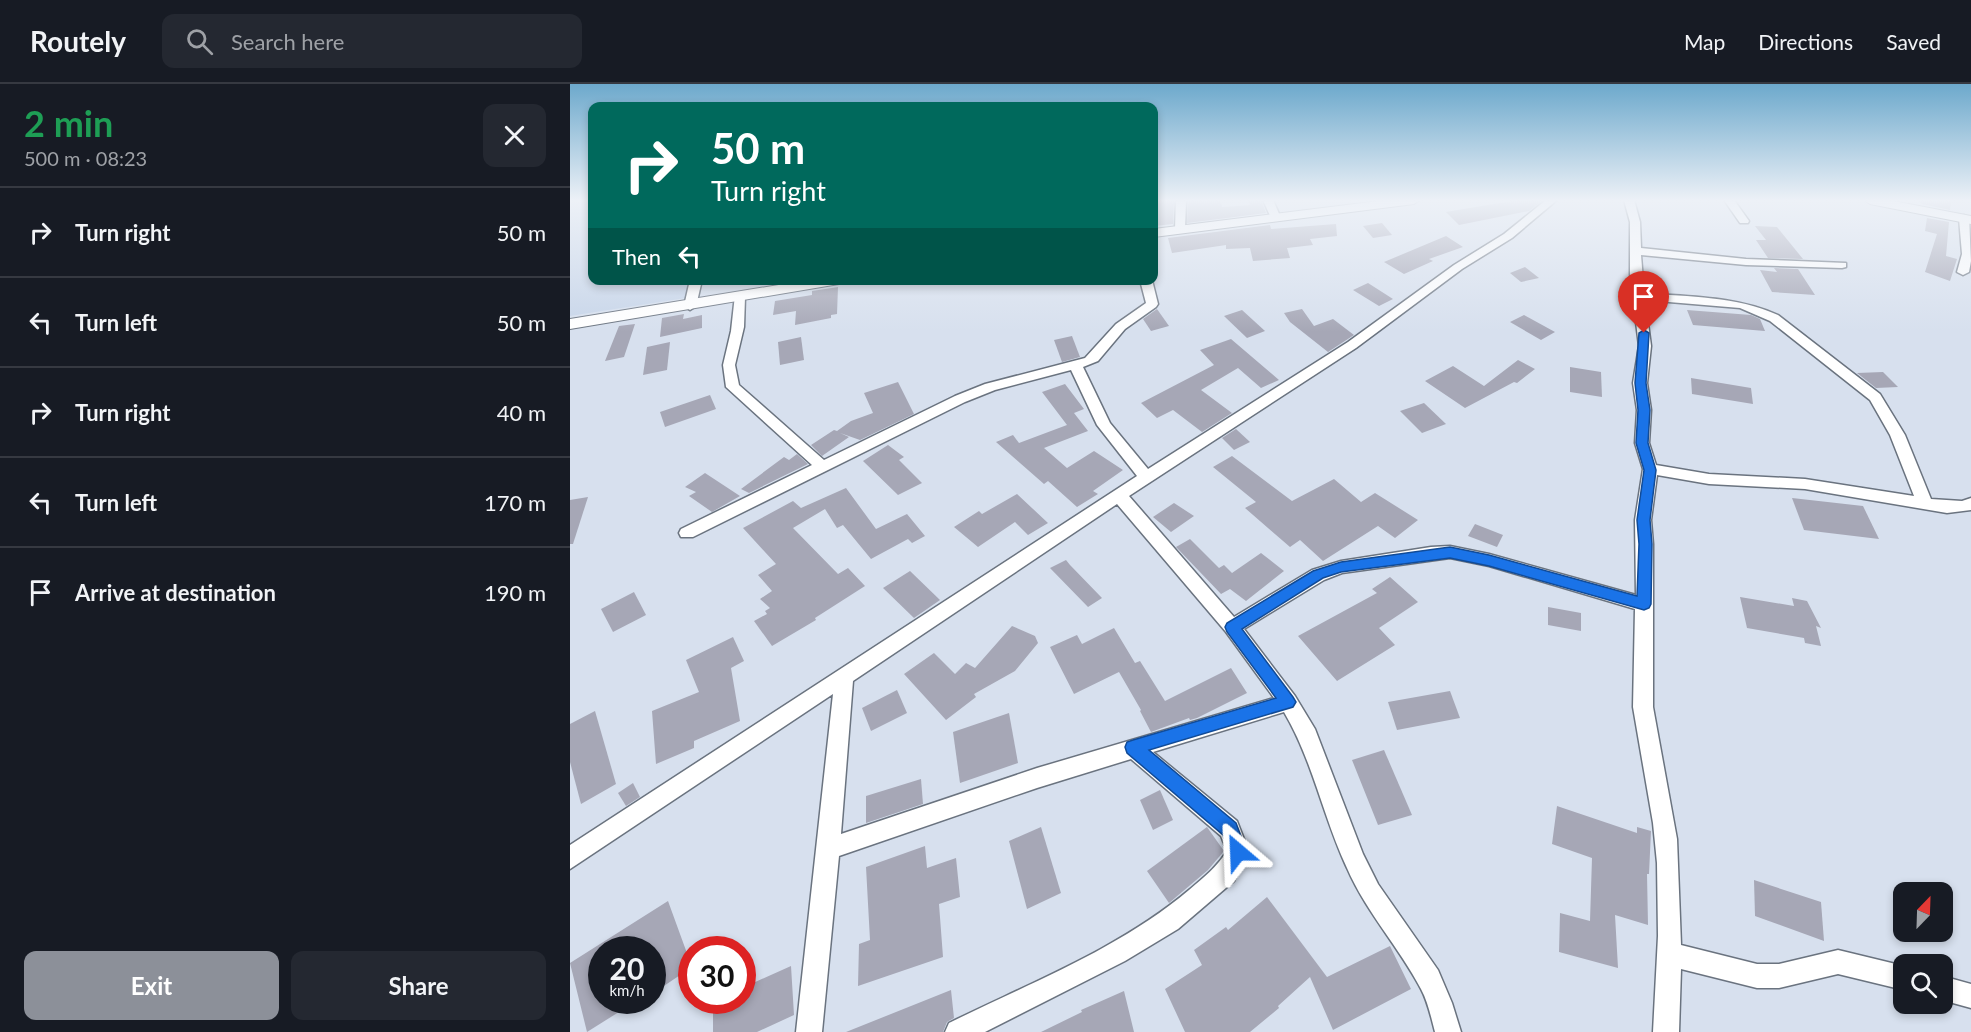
<!DOCTYPE html>
<meta charset="utf-8">
<style>
body{margin:0;font-family:Lato,sans-serif;background:#242831;color:#f1f3f6;height:100vh;display:flex;flex-direction:column;font-size:22px;white-space:nowrap}
*{box-sizing:border-box;margin:0}
p{font-size:20px;color:#9ea1a6}
.icon{flex:none;width:33px;height:33px;fill:none;stroke:currentColor;stroke-width:2;stroke-linecap:round;stroke-linejoin:round}
.map{position:relative;flex:1;overflow:hidden}
.panel{display:flex;flex-direction:column;background:#171b24;width:570px}
.panel>*{flex:none}
.hud{position:absolute;left:18px;top:18px;width:570px;height:183px;border-radius:12px;box-shadow:0 3px 9px #0003;background:#00695c;color:#fff;overflow:hidden}
.needle{width:39px;rotate:23deg}
.buttons{position:absolute;left:1323px;top:798px;display:grid;gap:12px}
.buttons a{display:grid;place-items:center;width:60px;height:60px;border-radius:12px;background:#171b24;box-shadow:0 3px 9px #0003;font-size:30px}
.speed{position:absolute;left:18px;top:852px;display:flex;gap:12px;font-size:30px;font-weight:700;text-align:center}
.speed>*{display:grid;place-content:center;width:78px;height:78px;border-radius:50%;background:#171b24;box-shadow:0 3px 9px #0003;line-height:1}
.speed small{font-size:15px;font-weight:400}
.speed .limit{border:9px solid #d22;background:#fff;color:#111}
.pin{position:absolute;display:grid;place-items:center;width:51px;height:51px;color:#fff;margin:-62px -26px;border-radius:50% 50% 50% 0;rotate:-45deg;box-shadow:0 0 6px #0007}
.pin .icon{rotate:45deg}
.me{position:absolute;width:66px;margin:-33px;rotate:334deg;stroke-linejoin:round;filter:drop-shadow(0 0 4px #0008)}
.turn{display:flex;align-items:center;gap:21px;height:126px;padding:0 24px;font-size:27px}
.turn .icon{width:78px;height:78px;stroke-width:2.5}
.turn b{display:block;font-size:42px;line-height:51px}
.then{display:flex;align-items:center;height:57px;padding:0 24px;background:#0003;gap:12px;font-size:22px}
.round{display:grid;place-items:center;flex:none;width:63px;height:63px;border-radius:12px;background:#242831}
.overview{display:flex;align-items:center;justify-content:space-between;height:102px;padding:0 24px}
h1{font-size:36px;font-weight:700;line-height:45px;color:#1e9e55}
.cta{display:flex;gap:12px;margin-top:auto;padding:12px 24px}
.cta a{flex:1;height:69px;border-radius:12px;background:#8c9099;color:#fff;font-size:24px;font-weight:700;line-height:69px;text-align:center}
.cta a+a{background:#242831;color:#f1f3f6}
ul{padding:0;list-style:none}
li{display:flex;align-items:center;gap:18px;height:90px;padding:0 24px;border-top:2px solid #363941}
li div{flex:1}
li b{display:block;font-size:22px}
li em{font-style:normal}
header{display:flex;align-items:center;gap:36px;box-sizing:border-box;height:84px;padding:0 30px;background:#171b24;border-bottom:2px solid #363941}
header strong{font-size:28px}
nav{display:flex;gap:33px;margin-inline-start:auto;font-size:21px}
.search{width:420px;height:54px;background:#242831;display:flex;align-items:center;gap:15px;box-sizing:border-box;padding:0 21px;border-radius:12px;color:#9ea1a6;font-size:22px}
main{display:flex;flex:1;min-height:0}
.map>svg:first-child{display:block}
</style>
<header>
<strong>Routely</strong>
<div class="search"><svg class="icon" aria-label="search" viewBox="0 0 24 24"><circle cx="10" cy="10" r="6"/><path d="M15 15l6 6"/></svg>Search here</div>
<nav><a>Map</a><a>Directions</a><a>Saved</a></nav>
</header>
<main>
<section class="panel">
<div class="overview"><div><h1>2 min</h1><p>500 m · 08:23</p></div><a class="round"><svg class="icon" aria-label="close" viewBox="0 0 24 24"><path d="M6 6l12 12M18 6L6 18"/></svg></a></div>
<ul>
<li><svg class="icon" aria-label="right" viewBox="0 0 24 24"><path d="M7 20v-9h11M14 6l5 5-5 5"/></svg><div><b>Turn right</b></div><em>50 m</em></li>
<li><svg class="icon" aria-label="left" viewBox="0 0 24 24"><path d="M17 20v-9H6M10 6l-5 5 5 5"/></svg><div><b>Turn left</b></div><em>50 m</em></li>
<li><svg class="icon" aria-label="right" viewBox="0 0 24 24"><path d="M7 20v-9h11M14 6l5 5-5 5"/></svg><div><b>Turn right</b></div><em>40 m</em></li>
<li><svg class="icon" aria-label="left" viewBox="0 0 24 24"><path d="M17 20v-9H6M10 6l-5 5 5 5"/></svg><div><b>Turn left</b></div><em>170 m</em></li>
<li><svg class="icon" aria-label="arrive" viewBox="0 0 24 24"><path d="M6 21V4h12l-3 4 3 4H6"/></svg><div><b>Arrive at destination</b></div><em>190 m</em></li>
</ul>
<div class="cta"><a>Exit</a><a>Share</a></div>
</section>
<div class="map">
<svg width="1401" height="948" viewBox="0 0 1401 948">
<rect width="100%" height="100%" fill="#d7e0ee"/>
<path fill="#c7d5e9" d="M0 116H22V196L120 197 116 214 0 232Z"/>
<g fill="#a6a7b6">
<path d="M584 116H604L603 140 584 142Z"/>
<path d="M618 116H651L652 123 680 121 678 116H691L696 129 617 139Z"/>
<path d="M947 116H973L959 127 889 141 876 128Z"/>
<path d="M1347 116H1381L1380 126 1352 120Z"/>
<path d="M1357 134 1379 138 1376 172 1387 175 1380 197 1355 188 1367 150 1355 147Z"/>
<path d="M812 139 822 151 803 154 793 142Z"/>
<path d="M766 140 767 152 740 155 743 161 717 164 720 174 683 177 680 164 656 165V161L602 169 598 154 700 141 701 145Z"/>
<path d="M1185 142 1207 143 1233 175 1198 174 1186 156H1196Z"/>
<path d="M876 152 893 163 859 175 863 177 834 190 814 178Z"/>
<path d="M955 183 969 194 951 198 940 189Z"/>
<path d="M1204 184 1228 185 1245 211 1202 208 1190 186 1207 188Z"/>
<path d="M798 199 823 215 809 222 783 206Z"/>
<path d="M268 203 267 230 261 231V234L225 241 226 227 203 231 205 217 242 211V207Z"/>
<path d="M587 225 599 242 581 247 573 235Z"/>
<path d="M732 225 744 242 763 235 784 251 758 268 720 238 714 229Z"/>
<path d="M672 226 695 247 677 254 654 232Z"/>
<path d="M1117 226 1181 231 1190 235 1195 247 1123 241Z"/>
<path d="M114 230 113 235 132 231V244L90 253 92 234Z"/>
<path d="M954 231 985 248 971 256 940 238Z"/>
<path d="M65 240 54 273 35 277 49 242Z"/>
<path d="M502 252 510 273 492 278 484 256Z"/>
<path d="M231 253 234 276 210 281 208 258Z"/>
<path d="M661 255 709 296 691 304 668 284 631 306 662 329 632 348 603 326 587 334 571 319 644 281 630 266Z"/>
<path d="M100 258 97 286 73 291 77 263Z"/>
<path d="M948 276 965 285 947 299 944 298 895 324 855 297 883 282 914 302Z"/>
<path d="M1000 283 1031 288 1032 313 1000 308Z"/>
<path d="M1313 288 1328 303 1306 304 1287 289Z"/>
<path d="M1121 294 1181 304 1183 320 1122 310Z"/>
<path d="M328 298 344 330 290 356 270 349 279 353 252 372 241 361 264 346 267 347 281 337 303 329 294 309Z"/>
<path d="M495 300 514 325 504 329 518 347 474 364 497 384 524 367 553 386 523 407 528 410 507 423 478 397 474 400 426 358 443 351 449 359 497 341 472 308Z"/>
<path d="M140 311 146 325 95 343 90 328Z"/>
<path d="M854 319 876 340 852 349 830 327Z"/>
<path d="M666 345 680 358 664 366 652 354Z"/>
<path d="M318 361 334 373 329 376 352 399 328 411 293 377Z"/>
<path d="M227 370 238 380 179 409 171 405 214 373 219 376Z"/>
<path d="M662 372 722 417 764 395 791 418 805 409 848 436 825 454 808 442 753 477 730 456 720 463 675 424 686 418 643 383Z"/>
<path d="M135 389 170 412 142 428 119 412 126 408 115 403Z"/>
<path d="M276 404 306 445 337 430 355 452 342 459 338 455 301 475 273 441 267 444 255 425 223 444 268 490 278 484 295 502 245 534 246 536 202 562 184 537 197 530 195 527 200 524 190 515 202 507 188 491 206 480 173 444 223 417 231 424Z"/>
<path d="M447 410 478 439 458 451 445 438 408 463 384 443 409 427 412 430Z"/>
<path d="M18 413 3 460H0V416Z"/>
<path d="M1222 414 1293 422 1309 455 1234 446Z"/>
<path d="M604 419 624 432 601 448 583 433Z"/>
<path d="M905 440 933 451 927 463 898 452Z"/>
<path d="M620 455 649 484 654 481 662 489 691 469 714 487 676 517 660 505 651 510 606 463Z"/>
<path d="M496 476 500 481 532 514 518 523 480 484Z"/>
<path d="M340 487 370 516 344 534 313 504Z"/>
<path d="M820 493 848 518 809 544 825 561 767 597 728 552 807 509 802 505Z"/>
<path d="M64 508 76 531 43 548 31 525Z"/>
<path d="M1170 513 1224 522 1222 514 1237 517 1251 544 1246 542 1251 562 1235 559 1234 554 1177 544Z"/>
<path d="M978 523 1011 529V547L978 541Z"/>
<path d="M442 542 465 552 468 559 445 587 404 610 406 613 376 636 334 590 364 569 385 590 396 579 405 584Z"/>
<path d="M544 544 565 579 570 577 595 617 661 584 677 609 627 634 620 636 619 634 581 648 570 627 571 626 549 588 504 610 480 563 507 551 512 560Z"/>
<path d="M163 553 174 577 161 584 170 637 124 657V664L86 680 82 627 129 608 116 576Z"/>
<path d="M327 606 337 629 301 647 292 624Z"/>
<path d="M880 607 890 634 827 646 818 618Z"/>
<path d="M25 627 46 700 11 720 0 678V640Z"/>
<path d="M439 629 448 679 390 699 383 648Z"/>
<path d="M814 666 842 731 808 741 782 676Z"/>
<path d="M351 695 353 720 296 739V712Z"/>
<path d="M63 699 70 713 56 722 48 709Z"/>
<path d="M590 706 603 736 583 746 570 716Z"/>
<path d="M987 722 1067 749V743L1081 747 1079 790H1077L1078 841 1045 831 1048 884 989 868 990 829 1020 837 1022 774 982 760Z"/>
<path d="M471 743 491 809 457 825 439 757Z"/>
<path d="M637 743 654 767 638 786 599 819 577 787Z"/>
<path d="M355 762 357 784 386 774 390 813 369 820 373 873 288 902 289 860 300 856 296 783Z"/>
<path d="M1184 796 1251 818 1254 857 1185 832Z"/>
<path d="M697 813 757 893 820 862 841 905 763 946 740 893 708 922 709 924 680 948H615L595 905 632 881 624 866 656 843 658 846Z"/>
<path d="M98 817 122 883 82 910V866H32V916H68L17 948 0 879Z"/>
<path d="M221 882 224 931 187 948H143V916H172V904Z"/>
<path d="M381 906 384 934 377 938 373 948H276Z"/>
<path d="M554 907 564 948H471L512 928 511 926Z"/>
</g>
<g fill="none" stroke-linecap="round" stroke-linejoin="round">
<g stroke="#6a737f" stroke-width="3">
<g id="minor">
<path d="M606 116H616L615 145 610 148 605 145Z"/>
<path d="M693 116H703L710 132 709 134H701Z"/>
<path d="M976 116H987L942 154 892 185 786 264 559 412 664 533 742 486 771 477 861 463 880 462 919 470 1066 511 1065 436 1073 385 1065 359 1067 326 1063 299 1069 262 1060 190V138L1054 116H1064L1070 138 1071 164 1176 175 1276 179V183L1272 184 1176 181 1071 171 1074 209C1120 213 1166 212 1208 231L1310 310 1335 351 1361 415 1392 417 1401 414V426L1377 429 1235 405 1139 400 1087 391 1081 436 1083 460V623L1107 755 1111 861 1187 880H1209L1268 866 1334 882V906L1268 890 1209 904H1187L1111 885 1109 948H1083L1088 852 1087 779 1083 739 1063 623 1065 525 919 482 880 474 772 489 754 496 674 545 725 612 745 645 793 770 808 800 868 886 882 919 891 948H865C861 933 858 918 851 905 829 863 796 828 777 784 753 733 743 677 714 628L583 668 667 737 679 768 664 797 608 845 555 877 415 948H375L379 939C460 899 549 865 619 806 634 793 647 783 657 767L651 752 561 675 467 704 269 772 252 948H226L263 610 0 785V761L567 392 527 341 501 286 425 306 395 318 123 453H111L109 449 111 445 242 381 156 303 153 281 161 247 165 211 169 209 175 213 174 243 165 281 169 301 254 376 385 312 415 300 515 274 546 240 576 219 570 196H582L588 220 586 223 555 245 528 277 513 283 540 339 578 385 778 258 884 181 934 150ZM1075 216 1170 224 1200 237 1300 316 1320 351 1344 412 1235 395 1139 390 1086 381 1079 359 1081 326 1077 299 1081 262ZM547 420 656 548 704 614 467 684 271 750 283 597Z"/>
<path d="M1154 116H1164L1179 137 1178 139H1170Z"/>
<path d="M1394 131 1399 134 1401 177 1399 188 1393 191 1387 188 1392 170 1389 134Z"/>
<path d="M120 196H132L126 222 120 226 114 222Z"/>
<path d="M1372 892 1401 900V924L1372 916Z"/>
</g>
</g>
<g stroke="#6a737f" stroke-width="2">
<g id="tertiary">
<path d="M817 116H850L844 120 584 153V145Z"/>
<path d="M1294 116H1318L1401 132V140L1300 120Z"/>
<path d="M239 196H276L269 200 0 245V235Z"/>
</g>
</g>
<use href="#minor" fill="#fff" fill-rule="evenodd"/>
<use href="#tertiary" fill="#fff" fill-rule="evenodd"/>
</g>
<linearGradient id="sky" x2="0" y2="1"><stop stop-color="#6da9cc"/><stop offset="0.47" stop-color="#edf1f7"/><stop offset="1" stop-color="#edf1f7" stop-opacity="0"/></linearGradient>
<rect width="1401" height="248" fill="url(#sky)"/>
<path fill="#1a73e8" stroke="#114b97" stroke-width="1.5" d="M1074 246 1079 249 1076 299 1080 326 1078 359 1086 386 1080 436 1082 460 1081 520 1079 524 1074 526 919 482 880 474 771 488 753 494 672 545 723 613 726 618 723 623 579 666 666 739 677 768 674 774 668 777 661 774 653 751 557 669 555 663 557 658 563 656 706 614 657 548 655 543 657 539 743 487 771 478 880 463 919 471 1067 512 1069 460 1067 436 1074 386 1066 359 1068 326 1065 299 1069 249Z"/>
</svg>
<div class="buttons">
<a><svg class="needle" viewBox="-14 -14 28 28"><path d="M0-13l5 13h-10z" fill="#e53935"/><path d="M0 13l5-13h-10z" fill="#9ea1a6"/></svg></a>
<a><svg class="icon" aria-label="search" viewBox="0 0 24 24"><circle cx="10" cy="10" r="6"/><path d="M15 15l6 6"/></svg></a>
</div>
<div class="speed"><div>20<small>km/h</small></div><div class="limit">30</div></div>
<div class="pin" style="left:1074px;top:249px;background:#d93025"><svg class="icon" aria-label="arrive" viewBox="0 0 24 24"><path d="M6 21V4h12l-3 4 3 4H6"/></svg></div>
<svg class="me" style="left:668px;top:768px" viewBox="-20 -20 40 40"><path d="M0-17L14 15 0 8-14 15z" fill="#1a73e8" stroke="#fff" stroke-width="4"/></svg>
<div class="hud">
<div class="turn"><svg class="icon" aria-label="right" viewBox="0 0 24 24"><path d="M7 20v-9h11M14 6l5 5-5 5"/></svg><div><b>50 m</b>Turn right</div></div>
<div class="then">Then<svg class="icon" aria-label="left" viewBox="0 0 24 24"><path d="M17 20v-9H6M10 6l-5 5 5 5"/></svg></div>
</div>
</div>
</main>
